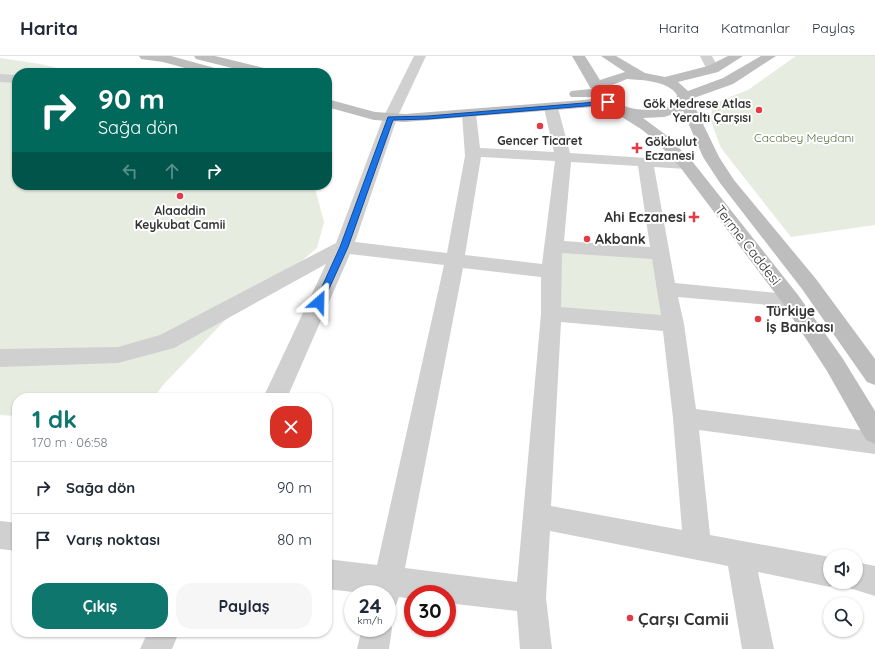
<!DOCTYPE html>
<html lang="tr">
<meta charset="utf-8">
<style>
body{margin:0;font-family:Quicksand,sans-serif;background:#f6f6f7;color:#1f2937;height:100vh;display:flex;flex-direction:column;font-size:15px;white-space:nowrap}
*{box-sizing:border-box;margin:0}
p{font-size:13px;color:#747a83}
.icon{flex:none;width:22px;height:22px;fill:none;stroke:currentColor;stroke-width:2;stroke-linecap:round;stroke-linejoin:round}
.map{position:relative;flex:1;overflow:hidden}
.sheet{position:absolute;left:12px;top:337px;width:320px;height:244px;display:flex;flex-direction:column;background:#fff;border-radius:16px;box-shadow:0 1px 3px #0004}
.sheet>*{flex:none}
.hud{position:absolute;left:12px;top:12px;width:320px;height:122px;border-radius:16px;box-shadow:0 1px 3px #0004;background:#00695c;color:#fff;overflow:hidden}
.tools{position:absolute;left:823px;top:493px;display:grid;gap:8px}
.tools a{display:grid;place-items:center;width:40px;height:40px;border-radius:50%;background:#fff;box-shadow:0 1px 3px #0004;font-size:20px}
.speed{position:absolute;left:344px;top:529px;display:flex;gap:8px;font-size:20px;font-weight:700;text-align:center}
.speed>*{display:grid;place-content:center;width:52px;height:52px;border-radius:50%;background:#fff;box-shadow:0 1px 3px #0004;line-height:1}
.speed small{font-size:10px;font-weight:400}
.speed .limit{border:6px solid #d22;background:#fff;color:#111}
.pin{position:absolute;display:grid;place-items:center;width:34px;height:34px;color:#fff;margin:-17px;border-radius:8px;box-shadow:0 2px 6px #0006}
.me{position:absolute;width:44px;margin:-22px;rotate:25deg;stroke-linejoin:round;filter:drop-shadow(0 0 3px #0008)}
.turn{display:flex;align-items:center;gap:14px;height:84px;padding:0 20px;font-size:18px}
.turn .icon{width:52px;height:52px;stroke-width:2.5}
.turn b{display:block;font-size:28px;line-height:34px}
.lanes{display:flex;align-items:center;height:38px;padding:0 20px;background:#0003;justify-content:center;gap:20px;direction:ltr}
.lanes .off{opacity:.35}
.round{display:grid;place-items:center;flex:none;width:42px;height:42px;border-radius:16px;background:#f6f6f7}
.head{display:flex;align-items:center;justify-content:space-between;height:68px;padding:0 20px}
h1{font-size:24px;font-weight:700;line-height:30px;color:#0f766e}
.primary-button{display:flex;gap:8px;margin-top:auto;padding:8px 20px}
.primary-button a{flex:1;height:46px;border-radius:16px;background:#0f766e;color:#fff;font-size:16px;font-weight:700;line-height:46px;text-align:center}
.primary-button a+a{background:#f6f6f7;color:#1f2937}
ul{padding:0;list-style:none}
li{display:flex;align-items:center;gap:12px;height:52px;padding:0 20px;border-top:1px solid #e0e1e3}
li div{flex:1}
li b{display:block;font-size:15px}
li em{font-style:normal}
header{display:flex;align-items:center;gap:24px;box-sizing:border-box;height:56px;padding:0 20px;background:#fff;border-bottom:1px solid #e0e1e3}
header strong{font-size:19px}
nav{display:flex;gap:22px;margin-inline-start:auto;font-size:14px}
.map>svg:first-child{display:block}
</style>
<header>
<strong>Harita</strong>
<nav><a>Harita</a><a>Katmanlar</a><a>Paylaş</a></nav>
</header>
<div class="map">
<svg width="875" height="593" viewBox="0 0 875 593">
<rect width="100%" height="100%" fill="#fff"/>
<g fill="#e6ecdf">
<path d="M796 0H875V169L791 181 721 92 711 65 712 52 722 44 748 34Z"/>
<path d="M0 2 40 8 78 17H17V129H314L324 166 317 192 291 214 232 257 163 329 154 342H17V360L0 359Z"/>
<path d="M554 190 661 198 673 268 551 258Z"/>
</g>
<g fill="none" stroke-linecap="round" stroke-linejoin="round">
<g fill="#d0d0d0" fill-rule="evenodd">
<path d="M414 0H426L397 62 355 186 447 197 465 100 462 58 464 55H474L476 58 480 92 554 96 544 52 546 49H556L558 52 570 97 692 105 694 108 692 111 686 113 654 111 675 227 798 239 801 244 798 249 791 251 678 241 684 268 696 353 875 376V398L699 374 710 479 830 501V526H840L830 531 758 516 774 593H742L728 510 550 475 546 542 552 593H520L517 555 447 547V538H413V543L399 541 396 549 387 552V538H370L327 533V503L377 509 444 209 350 198 287 342H263L326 208 174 292 118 307 0 311V293L118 291 160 279 336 187 383 62ZM481 101 555 105 542 208 465 199ZM571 106 638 110 650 191 564 185ZM562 197 652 203 661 259 561 251ZM463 212 541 221V258L517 526 405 512ZM561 266 663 275 673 362 682 474 551 450Z"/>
<path d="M700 0H712L719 13 718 16H708Z"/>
<path d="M0 18 17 19V27L0 26Z"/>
<path d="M0 465 17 467V495L0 493Z"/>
<path d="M856 506 875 510V540L846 531 843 526H856Z"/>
<path d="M387 561 392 572 389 593H357L362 572H387Z"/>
<path d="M148 576H179L172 593H140Z"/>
</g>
<g fill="#bdbdbd" fill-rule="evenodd">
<path d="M139 0H171L222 14 224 17H203L163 6 141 3Z"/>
<path d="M194 0H215L272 14 274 17H252L196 3Z"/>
<path d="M572 0H585L600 24 625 16 601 0H616L645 17 665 21 708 10 728 0H743L718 16 678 26 688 35 723 22 761 0H776L733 28 691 43 719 101 734 124 816 223 875 303V329L867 326 802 233 720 127 703 101 683 55 664 61 643 62 666 79 692 105 798 239 843 303 875 355V388L866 384 827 315 784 249 680 111 656 85 641 73 609 53 605 50 405 66 374 64 327 51V43L375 56 405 58 596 43 595 41H571L569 38 571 35 591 33ZM627 23C642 24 669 25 677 39L676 46C661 59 614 56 607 35L610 30Z"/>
</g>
</g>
<path fill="#1a73e8" stroke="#114b97" d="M608 45 610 48 428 63 393 64 348 191 323 246 319 249 316 248 315 246 340 191 388 61 428 60Z"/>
<g fill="#e63946" stroke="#fff" stroke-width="1.5">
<circle cx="759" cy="54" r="4"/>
<circle cx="540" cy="70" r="4"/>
<path d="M635 86h4v4h4v4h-4v4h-4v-4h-4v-4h4z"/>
<circle cx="180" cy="140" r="4"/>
<path d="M692 155h4v4h4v4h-4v4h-4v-4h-4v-4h4z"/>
<circle cx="587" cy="183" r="4"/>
<circle cx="758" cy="263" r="4"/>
<circle cx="630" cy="562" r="4"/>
</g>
<g text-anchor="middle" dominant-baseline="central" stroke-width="4" stroke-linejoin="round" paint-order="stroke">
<g font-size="12" font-weight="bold" fill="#333" stroke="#fff">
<text x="751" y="47" text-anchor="end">Gök Medrese Atlas<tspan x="751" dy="14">Yeraltı Çarşısı</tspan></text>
<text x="540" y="84">Gencer Ticaret</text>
<text x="645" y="85" text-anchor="start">Gökbulut<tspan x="645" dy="14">Eczanesi</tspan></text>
<text x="180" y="154">Alaaddin<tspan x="180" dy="14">Keykubat Camii</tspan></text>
</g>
<g font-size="12" fill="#56703f" stroke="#fff">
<text x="804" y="81">Cacabey Meydanı</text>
</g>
<g font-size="14" font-weight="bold" fill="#333" stroke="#fff" text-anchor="start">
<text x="686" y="161" text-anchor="end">Ahi Eczanesi</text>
<text x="595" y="183">Akbank</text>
<text x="766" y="255">Türkiye<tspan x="766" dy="16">İş Bankası</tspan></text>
</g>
<g font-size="14" fill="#333" stroke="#fff">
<text transform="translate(748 189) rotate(52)">Terme Caddesi</text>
</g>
<g font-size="17" font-weight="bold" fill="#333" stroke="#fff" text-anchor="start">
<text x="638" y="562">Çarşı Camii</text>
</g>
</g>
</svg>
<div class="tools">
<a><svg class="icon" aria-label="sound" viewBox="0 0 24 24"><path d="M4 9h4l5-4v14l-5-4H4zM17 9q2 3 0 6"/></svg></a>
<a><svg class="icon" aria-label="search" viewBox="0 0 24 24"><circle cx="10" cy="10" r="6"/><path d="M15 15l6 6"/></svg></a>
</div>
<div class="speed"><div>24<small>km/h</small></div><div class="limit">30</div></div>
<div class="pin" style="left:608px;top:46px;background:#d93025"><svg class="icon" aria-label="arrive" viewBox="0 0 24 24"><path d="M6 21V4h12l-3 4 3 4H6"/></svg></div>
<svg class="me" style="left:319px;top:246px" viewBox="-20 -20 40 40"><path d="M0-17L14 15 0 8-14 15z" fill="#1a73e8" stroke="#fff" stroke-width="4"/></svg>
<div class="hud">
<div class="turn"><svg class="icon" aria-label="right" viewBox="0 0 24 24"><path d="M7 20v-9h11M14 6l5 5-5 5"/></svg><div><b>90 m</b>Sağa dön</div></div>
<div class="lanes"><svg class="icon off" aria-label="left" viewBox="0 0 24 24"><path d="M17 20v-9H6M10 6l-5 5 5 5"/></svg><svg class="icon off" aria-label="ahead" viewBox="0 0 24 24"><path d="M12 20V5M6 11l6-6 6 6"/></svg><svg class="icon" aria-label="right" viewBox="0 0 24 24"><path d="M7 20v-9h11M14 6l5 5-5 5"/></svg></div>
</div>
<section class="sheet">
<div class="head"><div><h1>1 dk</h1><p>170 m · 06:58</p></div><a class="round" style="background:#d93025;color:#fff"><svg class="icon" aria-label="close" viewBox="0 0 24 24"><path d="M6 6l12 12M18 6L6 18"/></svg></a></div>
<ul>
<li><svg class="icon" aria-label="right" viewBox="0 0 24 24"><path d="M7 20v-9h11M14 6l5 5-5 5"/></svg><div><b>Sağa dön</b></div><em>90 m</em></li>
<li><svg class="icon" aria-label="arrive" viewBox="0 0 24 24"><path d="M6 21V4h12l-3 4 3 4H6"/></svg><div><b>Varış noktası</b></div><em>80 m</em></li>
</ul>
<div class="primary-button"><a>Çıkış</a><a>Paylaş</a></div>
</section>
</div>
